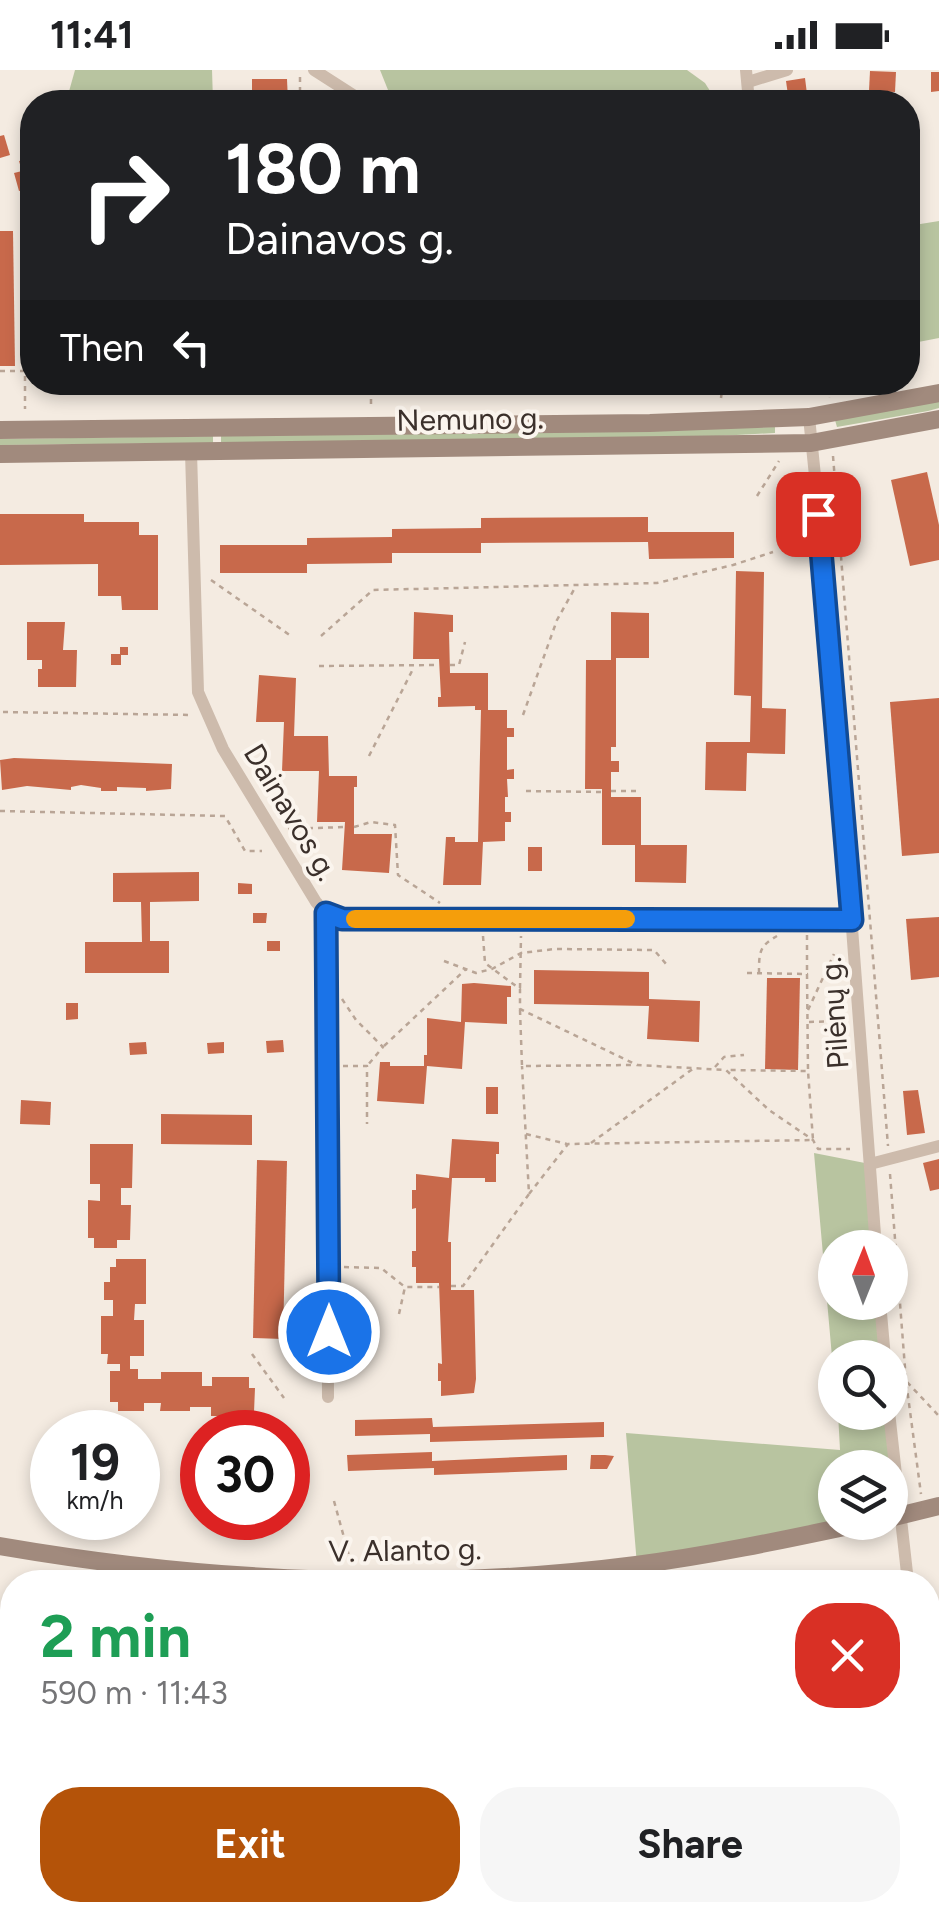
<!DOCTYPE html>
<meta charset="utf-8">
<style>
body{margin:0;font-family:Figtree,sans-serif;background:#f6f6f6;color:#202124;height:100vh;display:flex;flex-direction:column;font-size:38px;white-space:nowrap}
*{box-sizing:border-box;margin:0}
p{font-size:32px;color:#757577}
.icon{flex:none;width:55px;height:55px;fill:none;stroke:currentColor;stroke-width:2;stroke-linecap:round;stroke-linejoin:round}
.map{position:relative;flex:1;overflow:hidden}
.panel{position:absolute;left:0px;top:1500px;width:940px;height:352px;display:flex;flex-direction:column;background:#fff;border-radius:40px 40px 0 0;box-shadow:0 5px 15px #0003}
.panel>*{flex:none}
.top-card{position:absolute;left:20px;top:20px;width:900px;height:305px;border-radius:40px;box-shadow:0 5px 15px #0003;background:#202124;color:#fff;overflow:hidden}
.needle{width:65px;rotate:1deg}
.fabs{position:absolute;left:818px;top:1160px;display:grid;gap:20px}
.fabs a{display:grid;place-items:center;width:90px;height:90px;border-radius:50%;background:#fff;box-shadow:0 5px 15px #0003;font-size:50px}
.speed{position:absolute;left:30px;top:1340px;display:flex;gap:20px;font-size:50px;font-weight:700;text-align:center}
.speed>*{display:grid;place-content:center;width:130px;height:130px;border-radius:50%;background:#fff;box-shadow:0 5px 15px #0003;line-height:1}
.speed small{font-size:25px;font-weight:400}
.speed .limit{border:15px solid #d22;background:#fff;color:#111}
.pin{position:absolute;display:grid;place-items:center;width:85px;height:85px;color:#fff;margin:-42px;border-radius:20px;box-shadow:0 5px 15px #0006}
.me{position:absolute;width:110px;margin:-55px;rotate:0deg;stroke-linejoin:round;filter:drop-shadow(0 0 8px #0008)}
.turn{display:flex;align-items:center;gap:35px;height:210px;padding:0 40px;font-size:45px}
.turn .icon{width:130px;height:130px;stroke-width:2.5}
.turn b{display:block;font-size:70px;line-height:85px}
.then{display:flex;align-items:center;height:95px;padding:0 40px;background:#0003;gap:20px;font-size:38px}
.round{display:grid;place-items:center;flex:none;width:105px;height:105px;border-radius:40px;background:#f6f6f6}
.head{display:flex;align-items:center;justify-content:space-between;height:170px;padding:0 40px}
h1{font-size:60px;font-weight:700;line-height:75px;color:#1e9e55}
.cta{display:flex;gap:20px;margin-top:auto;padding:20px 40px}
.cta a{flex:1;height:115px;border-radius:40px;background:#b45309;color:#fff;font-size:40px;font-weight:700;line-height:115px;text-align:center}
.cta a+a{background:#f6f6f6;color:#202124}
.status{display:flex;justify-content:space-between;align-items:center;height:70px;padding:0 50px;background:#fff;direction:ltr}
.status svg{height:28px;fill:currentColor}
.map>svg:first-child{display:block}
</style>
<div class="status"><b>11:41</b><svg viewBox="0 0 49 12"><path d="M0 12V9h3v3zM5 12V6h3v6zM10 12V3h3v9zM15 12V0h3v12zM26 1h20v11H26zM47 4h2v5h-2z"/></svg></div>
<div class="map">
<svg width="939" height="1852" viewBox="0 0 939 1852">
<rect width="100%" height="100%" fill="#f4ebe1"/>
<g fill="#b8c4a0">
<path d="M75 0H212L213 32H66Z"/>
<path d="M380 0H687L705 13 717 32H407L388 20Z"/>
<path d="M939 151V268L908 274V156Z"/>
<path d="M939 331V338L928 341 837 357 835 350Z"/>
<path d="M775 357V363L718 366 221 373V366Z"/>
<path d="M213 366V373L0 375V369Z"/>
<path d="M814 1083 870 1094 876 1177 835 1178V1232L880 1233 885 1287 835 1288V1321Z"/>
<path d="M838 1343H889L902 1445 890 1448V1398H835V1452L637 1495 626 1363 840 1380Z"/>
<path d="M939 1652V1852H930L928 1661 930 1656Z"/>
</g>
<g fill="#c8694b">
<path d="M870 1 896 2 895 22 869 21Z"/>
<path d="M931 2H939V21L931 22Z"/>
<path d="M805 8 808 32H789L786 11Z"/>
<path d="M252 9H287L288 32H252Z"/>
<path d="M4 65 10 85 0 88V66Z"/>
<path d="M30 89 32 118 19 121 14 103 22 101 19 91Z"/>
<path d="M0 161H13L15 296H0Z"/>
<path d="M927 402 939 455V490L910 496 891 410Z"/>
<path d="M780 432H790L791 460H796V476H786V462H781Z"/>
<path d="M0 444H84V452H139V465H158V540H122L121 526H98V494L0 495Z"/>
<path d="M648 447V462H734V488L649 489 648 472 481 473V483H392V493L307 494V503H220V475H307V468L392 467V459L481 458V448Z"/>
<path d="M736 501 764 502 762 638 786 639 785 684 747 683 746 721 705 720 706 672H750L751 626 734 625Z"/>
<path d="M414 542 453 545V562H449L450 603H488V640H507V658H514V667H507V700L514 699V709H507L508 727H505V742H511V752H505V771L483 772 481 815H443L446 767H455V772H478L481 640H475V636L438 637V627H441L439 589H413Z"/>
<path d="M611 542 649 543V588H616V677H611V691H619V702H611V727H641V775H687L686 813 635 812V775H602V719H585L586 590H611Z"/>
<path d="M27 552H65L63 580H77L76 617H38V599H42V590H27Z"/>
<path d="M120 577H128V585H121V595H111V584H120Z"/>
<path d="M259 605 296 608 294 666H328L329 706H357V717H354V764H392L389 803 342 800 345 752H317L319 701H282L284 652H256Z"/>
<path d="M939 628V783L902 786 890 632Z"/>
<path d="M14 688 172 694 171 719 146 721V718L117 717V721H101V718L81 715 71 717V720L27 716 2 720 0 690Z"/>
<rect x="528" y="777" width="14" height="24"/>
<path d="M199 802V831L150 832V871H169V903H85V872H142L141 832H113V803Z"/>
<path d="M238 813 252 814V824H238Z"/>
<path d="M253 843H267L266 853H253Z"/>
<path d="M939 847V907L911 910 906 849Z"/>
<rect x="267" y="871" width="13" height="10"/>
<path d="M534 900 649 902V929L700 931 699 972 647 969 649 936 534 934Z"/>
<path d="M767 908H800L798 1000 765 999Z"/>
<path d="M474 913 511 916V927H507V954L465 952 462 999 427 996 424 1034 377 1031 380 992H390V996H424V985H427V948L461 952 462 914Z"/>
<path d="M66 933H78V949L66 950Z"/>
<path d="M283 970 284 982 267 983 266 971Z"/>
<path d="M146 972 147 984 130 985 129 973Z"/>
<path d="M224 972V983L208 984 207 973Z"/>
<rect x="486" y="1017" width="12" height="27"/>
<path d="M918 1020 925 1063 907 1065 903 1021Z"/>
<path d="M21 1030 51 1032 50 1055 20 1054Z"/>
<path d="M161 1044 252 1045V1075L161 1074Z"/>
<path d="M452 1069 499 1072V1084H496V1112H485V1108H452L448 1172H451V1220H474L476 1309 474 1323 441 1326V1311H438V1293L442 1294 439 1213H416V1197H412V1181H416V1138L412 1139V1120H416V1104L449 1108Z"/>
<path d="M90 1074H133L132 1118H121V1135H131L130 1170H117V1178H94V1168H88V1130L100 1131V1114H90Z"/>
<path d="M939 1089V1119L930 1121 923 1093Z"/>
<path d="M257 1090 287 1091 283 1269 253 1268Z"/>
<path d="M116 1189H146V1234H135L134 1250H144V1286H130V1299H138V1309H161V1302H202V1316H212V1307H249V1318H255L254 1342H239V1350H223L224 1346H211V1337H190V1341H160L161 1333H144V1341H118V1332H110V1301H120V1294H107L108 1284H101V1246H113V1230H104V1212H110V1197H116Z"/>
<path d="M432 1348 433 1357 604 1352V1367L430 1372V1364L355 1366V1350Z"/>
<path d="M432 1382V1391L567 1385V1400L434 1405V1398L348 1401 347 1385Z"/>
<path d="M591 1385H605L614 1386 607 1399H590Z"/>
<path d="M0 1596 12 1599 7 1626 0 1624Z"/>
<path d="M135 1840H189L188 1850Z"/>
<path d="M555 1840H599V1844L555 1845Z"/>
</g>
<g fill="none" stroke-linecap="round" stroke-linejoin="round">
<g stroke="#b9a596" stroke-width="2.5" stroke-dasharray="5 5" stroke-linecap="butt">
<path d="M300 32V4"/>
<path d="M0 301H25V339"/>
<path d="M761 312 774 327"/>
<path d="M828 318 829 328"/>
<path d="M721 328 723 312"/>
<path d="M371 334V312"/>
<path d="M833 386 888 1076"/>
<path d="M757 426 779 391"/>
<path d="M211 510 291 566"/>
<path d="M321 566 373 520 657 513 733 495 773 482"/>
<path d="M450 595H459L465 572"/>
<path d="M319 596 439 595"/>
<path d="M3 642 192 645"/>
<path d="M523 645 557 550 576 516"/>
<path d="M369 686 414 597"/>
<path d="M526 721 602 722"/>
<path d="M611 721H640"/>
<path d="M0 741 225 746 245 781H262"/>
<path d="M354 757 371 752 395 755 398 805 440 833"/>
<path d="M288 759 345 757"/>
<path d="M807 865V902"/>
<path d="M483 866 485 893 520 919V939L637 995 726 1000 769 1040 813 1070 818 1079H850"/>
<path d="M444 891 476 903 492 899 521 883 555 879 654 880 667 895"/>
<path d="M747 903 807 904 808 1001"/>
<path d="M759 903C759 883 759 876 777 866"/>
<path d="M520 918 521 866"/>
<path d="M342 929 356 950 383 977 367 996"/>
<path d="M520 940 522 996 634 995"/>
<path d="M808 940 834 884"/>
<path d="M809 952 840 951"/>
<path d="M384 976 466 899"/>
<path d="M343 996H367V1054"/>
<path d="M715 997 724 987 744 985"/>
<path d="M526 1064 567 1074"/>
<path d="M591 1073 694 998"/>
<path d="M890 1104 906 1311 921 1424"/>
<path d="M529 1124 568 1074 813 1070 808 1001 728 1000"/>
<path d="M344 1197 381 1198 405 1217"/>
<path d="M451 1216H463L529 1124 522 996"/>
<path d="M399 1244 405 1217H439"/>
<path d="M252 1284 284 1328"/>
<path d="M907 1312 939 1346"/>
<path d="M334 1431 351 1493"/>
</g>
<g stroke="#cdbbac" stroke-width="12">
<path d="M314 0 364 32"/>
<path d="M746 0 749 32"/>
<path d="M748 12 787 0"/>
<path d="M809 347 827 524 876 1178"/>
<path d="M191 382 198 622 223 679 316 832 326 843 343 849 852 850"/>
<path d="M326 843 328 1327"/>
<path d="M870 1094 939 1076"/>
<path d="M880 1232 885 1288"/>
<path d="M889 1342 908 1512"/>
<path d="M928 1817 930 1852"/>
<path d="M839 1852 846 1840"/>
</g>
<g stroke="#a18a7d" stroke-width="18">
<path d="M0 360 650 353 809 347 939 323"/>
<path d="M0 384 811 373 939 349"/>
<path d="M890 1448 939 1436"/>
<path d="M0 1476C209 1512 426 1522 636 1495 714 1485 792 1468 868 1452"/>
</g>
</g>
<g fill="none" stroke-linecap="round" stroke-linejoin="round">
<g stroke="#114b97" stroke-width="25">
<path id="route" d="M329 1262 326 843 342 849 852 850 818 444"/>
</g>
<use href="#route" stroke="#1a73e8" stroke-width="18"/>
<path stroke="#f59e0b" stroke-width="18" d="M355 849H626"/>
</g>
<g text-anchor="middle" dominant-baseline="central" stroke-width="8" stroke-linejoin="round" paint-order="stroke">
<g font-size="30" fill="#3b302b" stroke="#fbf5ee">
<text transform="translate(470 349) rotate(-1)">Nemuno g.</text>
<text transform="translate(291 742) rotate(59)">Dainavos g.</text>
<text transform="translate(834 943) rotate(-94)">Pilėnų g.</text>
<text transform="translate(405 1480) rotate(-1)">V. Alanto g.</text>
</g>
</g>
</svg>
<div class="fabs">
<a><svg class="needle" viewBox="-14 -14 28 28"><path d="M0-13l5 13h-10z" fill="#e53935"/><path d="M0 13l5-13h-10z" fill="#757577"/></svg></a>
<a><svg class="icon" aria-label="search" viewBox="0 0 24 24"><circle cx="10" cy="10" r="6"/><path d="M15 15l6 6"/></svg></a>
<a><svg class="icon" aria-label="layers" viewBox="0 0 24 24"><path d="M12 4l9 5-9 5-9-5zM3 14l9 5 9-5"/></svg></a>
</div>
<div class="speed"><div>19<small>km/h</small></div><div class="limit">30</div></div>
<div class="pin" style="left:818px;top:444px;background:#d93025"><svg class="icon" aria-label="arrive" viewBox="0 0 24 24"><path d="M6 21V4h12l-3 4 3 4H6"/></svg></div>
<svg class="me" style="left:329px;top:1262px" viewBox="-20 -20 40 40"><circle r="17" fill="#1a73e8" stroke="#fff" stroke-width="3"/><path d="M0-11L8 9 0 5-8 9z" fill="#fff"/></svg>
<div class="top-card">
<div class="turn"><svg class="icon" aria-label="right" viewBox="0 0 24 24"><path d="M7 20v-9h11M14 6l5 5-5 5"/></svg><div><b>180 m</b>Dainavos g.</div></div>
<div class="then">Then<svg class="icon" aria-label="left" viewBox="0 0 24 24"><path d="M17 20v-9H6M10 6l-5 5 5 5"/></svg></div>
</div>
<section class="panel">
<div class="head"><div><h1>2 min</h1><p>590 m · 11:43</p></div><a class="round" style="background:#d93025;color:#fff"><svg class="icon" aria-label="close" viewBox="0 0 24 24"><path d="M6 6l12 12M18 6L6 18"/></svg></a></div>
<div class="cta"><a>Exit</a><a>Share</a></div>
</section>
</div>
